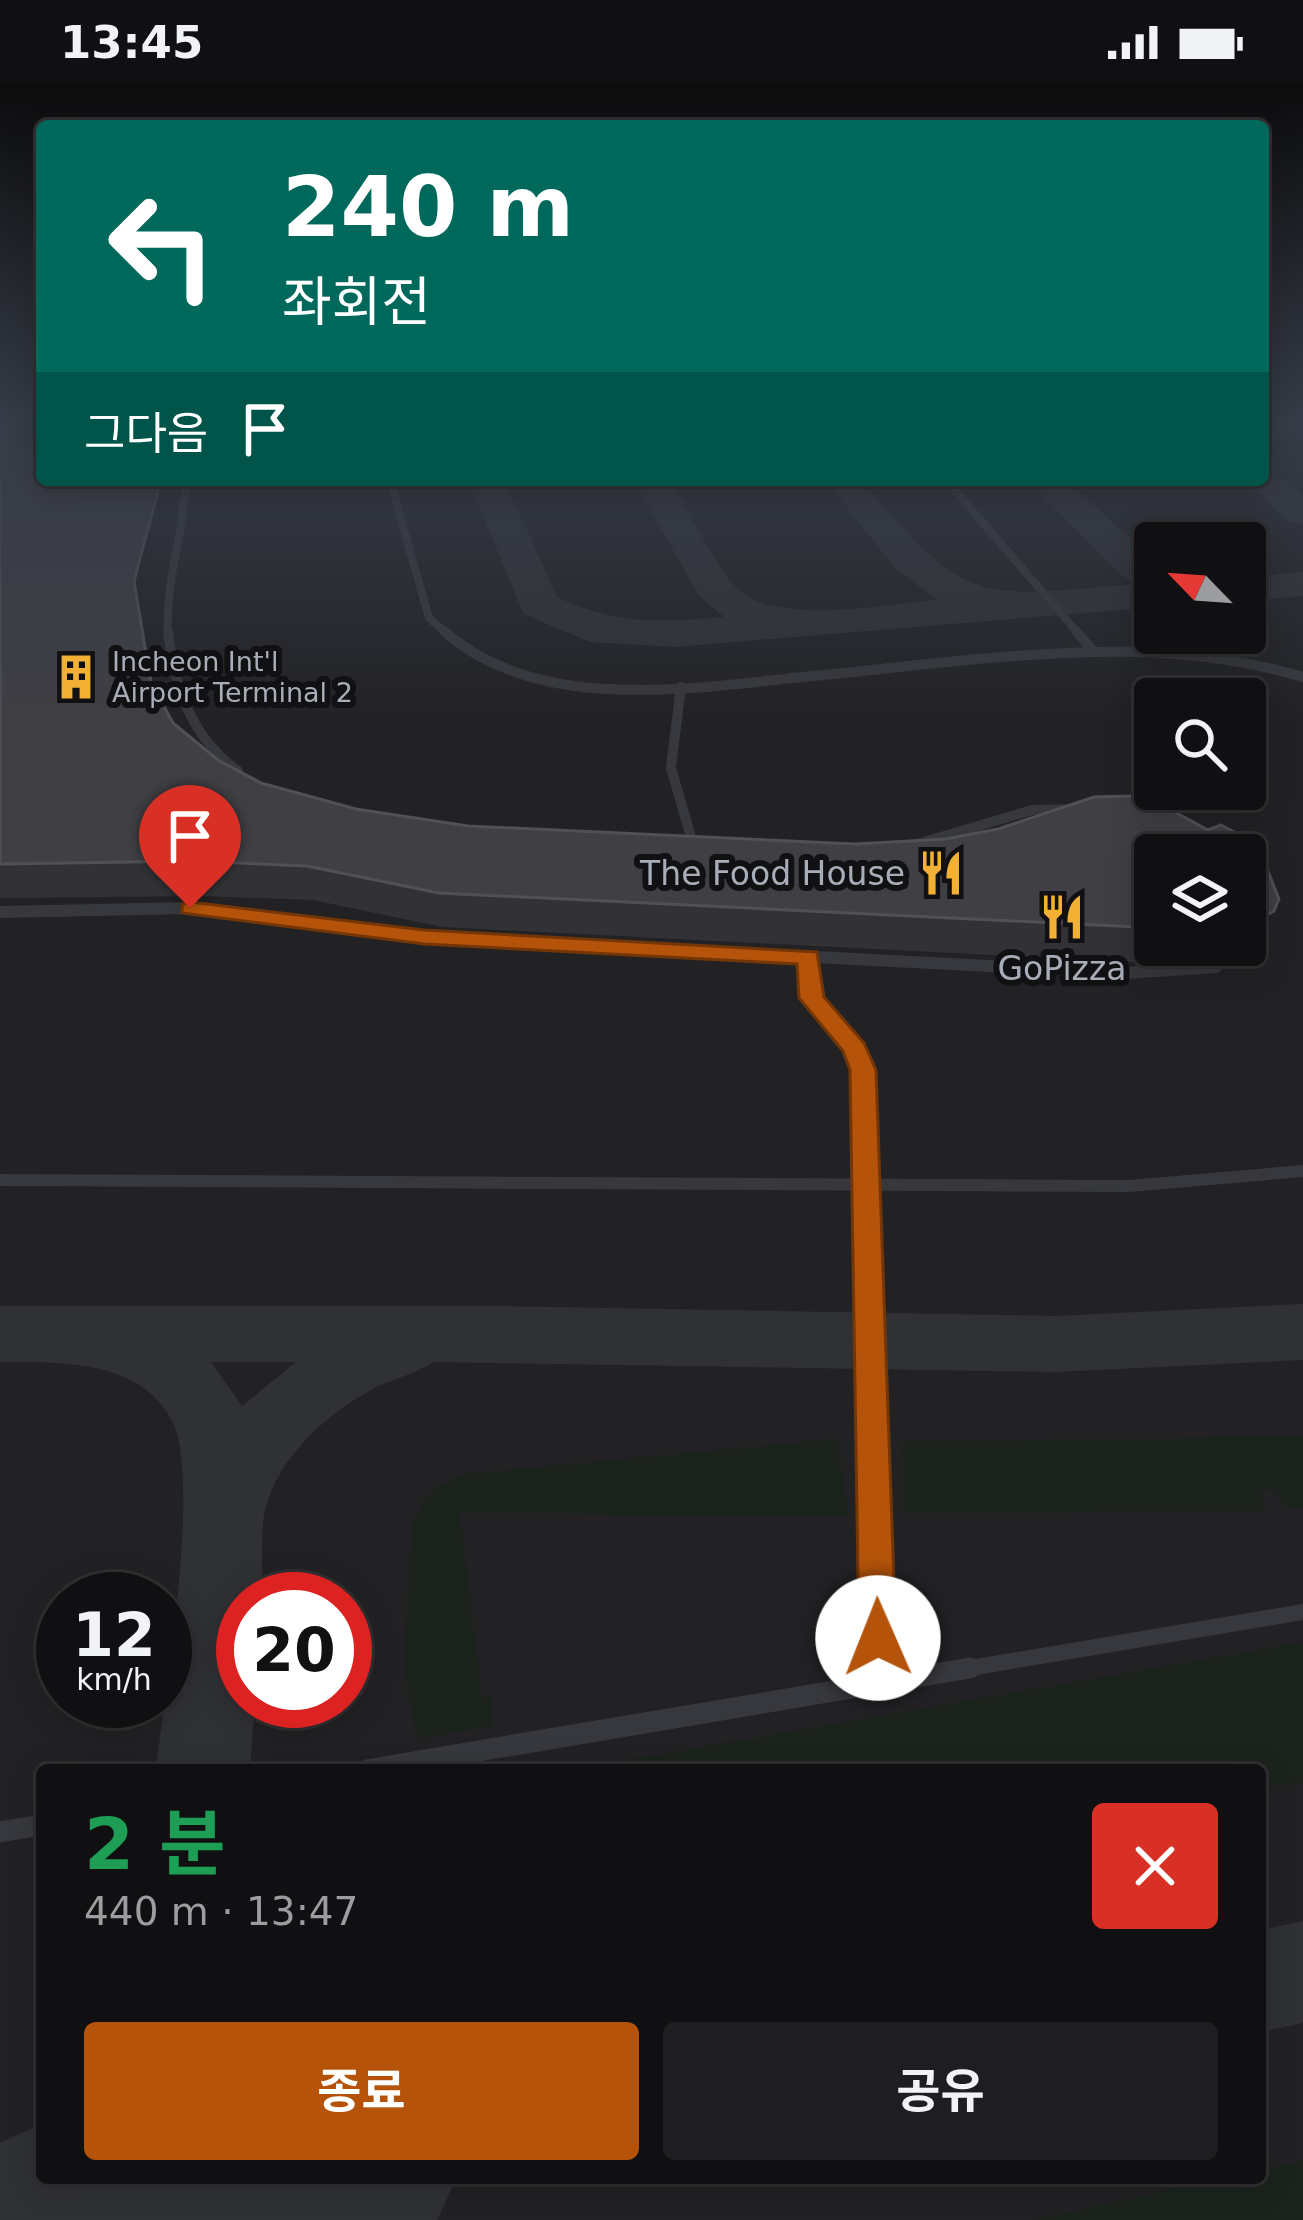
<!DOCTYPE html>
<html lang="ko">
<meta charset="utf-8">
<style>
body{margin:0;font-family:"DejaVu Sans","Noto Sans KR",sans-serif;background:#1e1e20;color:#f1f3f6;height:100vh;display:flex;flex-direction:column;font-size:45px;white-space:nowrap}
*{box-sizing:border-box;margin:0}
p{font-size:39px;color:#9c9d9f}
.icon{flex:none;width:66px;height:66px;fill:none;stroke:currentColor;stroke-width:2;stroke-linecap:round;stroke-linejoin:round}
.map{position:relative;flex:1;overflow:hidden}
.side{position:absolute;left:36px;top:1680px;width:1230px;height:420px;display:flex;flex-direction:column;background:#101012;border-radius:12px;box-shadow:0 6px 30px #0003,0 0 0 3px #303032}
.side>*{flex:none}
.guide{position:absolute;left:36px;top:36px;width:1233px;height:366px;border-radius:12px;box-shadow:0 6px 30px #0003,0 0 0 3px #303032;background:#00695c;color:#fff;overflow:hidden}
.needle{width:78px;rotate:295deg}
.tools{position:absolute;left:1134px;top:438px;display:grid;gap:24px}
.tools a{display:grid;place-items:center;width:132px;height:132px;border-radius:12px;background:#101012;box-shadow:0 6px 30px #0003,0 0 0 3px #303032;font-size:60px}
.speed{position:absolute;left:36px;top:1488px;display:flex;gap:24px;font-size:60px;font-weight:700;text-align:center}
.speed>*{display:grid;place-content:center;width:156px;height:156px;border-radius:50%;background:#101012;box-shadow:0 6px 30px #0003,0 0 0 3px #303032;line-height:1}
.speed small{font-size:30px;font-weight:400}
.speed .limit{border:18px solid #d22;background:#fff;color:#111}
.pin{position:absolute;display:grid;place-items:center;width:102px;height:102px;color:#fff;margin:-123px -51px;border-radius:50% 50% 50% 0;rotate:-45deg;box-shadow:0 0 12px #0007}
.pin .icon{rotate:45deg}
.me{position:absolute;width:132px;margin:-66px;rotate:359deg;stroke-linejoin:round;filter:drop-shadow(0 0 9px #0008)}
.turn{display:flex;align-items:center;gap:42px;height:252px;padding:0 48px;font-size:54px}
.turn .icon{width:156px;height:156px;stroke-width:2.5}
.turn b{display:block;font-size:84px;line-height:102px}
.then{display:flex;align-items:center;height:114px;padding:0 48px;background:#0003;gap:24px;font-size:45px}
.round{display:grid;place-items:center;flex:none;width:126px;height:126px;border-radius:12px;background:#1e1e20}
.headline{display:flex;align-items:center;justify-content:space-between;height:204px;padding:0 48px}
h1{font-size:72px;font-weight:700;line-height:90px;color:#1e9e55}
.action{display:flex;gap:24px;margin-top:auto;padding:24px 48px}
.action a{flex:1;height:138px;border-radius:12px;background:#b45309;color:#fff;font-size:48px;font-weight:700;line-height:138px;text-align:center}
.action a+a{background:#1e1e20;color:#f1f3f6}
.status{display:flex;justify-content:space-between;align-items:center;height:84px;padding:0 60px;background:#101012;direction:ltr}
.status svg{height:33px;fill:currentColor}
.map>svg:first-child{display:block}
</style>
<div class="status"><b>13:45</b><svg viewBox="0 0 49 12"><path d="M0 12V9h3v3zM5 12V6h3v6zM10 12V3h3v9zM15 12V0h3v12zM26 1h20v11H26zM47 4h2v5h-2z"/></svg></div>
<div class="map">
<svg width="1303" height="2136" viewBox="0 0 1303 2136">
<rect width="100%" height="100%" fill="#161618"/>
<path fill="#222225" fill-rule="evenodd" d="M0 340 42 396H1263V340H1303V2136H0ZM1155 459H1245V549H1155ZM1155 615H1245V705H1155ZM1155 771H1245V861H1155ZM63 1515H165V1617H63ZM243 1515H345V1617H243ZM42 1686H1260V2094H42Z"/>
<g fill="#1c231d">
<path d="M1303 1352V1424L1288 1425 1275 1405 1258 1408 1268 1426 904 1430 902 1358Z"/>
<path d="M837 1355 849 1433 460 1429 482 1612 492 1614 493 1642 417 1655 403 1582 412 1445C418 1417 438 1400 465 1390Z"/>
<path d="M1303 1558V1698L1260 1705V1686H571Z"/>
<path d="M1303 2077V2136H1034L1223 2094H1260V2086Z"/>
</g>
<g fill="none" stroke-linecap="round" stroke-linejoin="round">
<g fill="#303135" fill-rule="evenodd">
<path d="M1263 340H1298L1293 347 1263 352Z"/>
<path d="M1263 386 1274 388 1303 411V441L1290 438 1243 396H1263Z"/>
<path d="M468 396H504L557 513C616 541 659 538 724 533L699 512 634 396H670C687 423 717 487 739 506 780 542 885 520 937 516L895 484 825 396H862C969 525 977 513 1138 500L1119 490 1027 396H1066L1155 477V523L675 563 590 558 524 530Z"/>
<path d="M1303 488V512L1245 517V493Z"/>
<path d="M1303 1220V1276L1056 1288 433 1278C416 1290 392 1295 373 1305 324 1331 270 1380 263 1439 261 1464 263 1490 261 1515H243V1617H255L250 1686H156C164 1614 201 1398 173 1339 142 1274 58 1278 0 1278V1222H501L1056 1232ZM211 1278H296L242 1322Z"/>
<path d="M1303 1837V1939L1260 1948V1846Z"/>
<path d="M42 2040V2094H457L437 2136H0V2059Z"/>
</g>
<g stroke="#37383d" stroke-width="8">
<path d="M390 396 429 534 447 550"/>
<path d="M946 396 1079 550"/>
<path d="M168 550C165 498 184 448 186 396"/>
</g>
<g stroke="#37383d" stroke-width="10">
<path d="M168 547C174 603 191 653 238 687"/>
<path d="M444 547C542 634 703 602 823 591 913 582 1004 570 1096 568 1167 566 1235 573 1303 593"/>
<path d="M1076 547 1094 568"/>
<path d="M681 603 671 684 695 767"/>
<path d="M924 758 1032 726 1077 725"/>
</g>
<g stroke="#37383d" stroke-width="12">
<path d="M0 828 190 824 424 853 1125 889 1216 883 1236 861"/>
<path d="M809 873 812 914 855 965 863 986 867 1155"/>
<path d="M0 1096 1129 1102 1303 1087"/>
</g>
<g stroke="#37383d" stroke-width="16">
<path d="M867 1152 879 1587"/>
<path d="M952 1587 1303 1528"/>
</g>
<g stroke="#37383d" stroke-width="21">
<path d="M879 1584V1600"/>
<path d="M366 1686 970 1584"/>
<path d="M0 1748 42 1741"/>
</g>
</g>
<path fill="#323236" d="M0 340H42V396H165L166 424 140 526 153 603 173 639 218 676 261 699 356 725 468 742 855 760 946 755 998 745 1094 713 1130 712 1158 719 1208 746 1221 741 1234 748 1264 777 1279 815 1264 862 1234 878 1239 861H1245V771H1155V861H1225L1211 873 1129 878 442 843 313 816 203 812 0 814Z"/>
<g fill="#212124">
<path d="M161 396H165L166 424 140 526 158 631 134 497Z"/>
<path d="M1279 815 1264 862 1234 878 1239 861H1245V843Z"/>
<path d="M1214 861H1225L1211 873Z"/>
</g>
<path fill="#3f3f44" stroke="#4f5156" stroke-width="3" d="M0 340H42V396H161L134 497 151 599 173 639 218 676 261 699 356 725 468 742 855 760 946 755 998 745 1094 713 1130 712 1158 719 1208 746 1221 741 1234 748 1264 777 1279 815 1274 827 1245 843 1256 827 1247 816 1245 818V771H1155V842L1137 843 439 809 307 782 195 777 0 780Z"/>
<linearGradient id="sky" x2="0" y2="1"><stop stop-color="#0c0c0d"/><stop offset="0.53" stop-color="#363c48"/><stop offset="1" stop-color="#363c48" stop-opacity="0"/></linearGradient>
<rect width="1303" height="639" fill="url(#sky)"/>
<path fill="#b45309" stroke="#753606" stroke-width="3" d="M190 818 424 846 817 868 824 913 864 959 876 986 896 1554 890 1565 878 1570 865 1565 859 1554 850 986 843 967 799 914 797 880 424 860 182 829V820Z"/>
<defs>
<g id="building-bare" transform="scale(3.6)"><path d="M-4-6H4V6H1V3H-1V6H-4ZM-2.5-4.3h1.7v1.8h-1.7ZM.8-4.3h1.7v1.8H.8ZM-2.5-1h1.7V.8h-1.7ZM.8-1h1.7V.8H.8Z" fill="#f2b134" stroke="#111113" stroke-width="2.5" paint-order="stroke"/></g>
<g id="restaurant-bare" transform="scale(3.6)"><path d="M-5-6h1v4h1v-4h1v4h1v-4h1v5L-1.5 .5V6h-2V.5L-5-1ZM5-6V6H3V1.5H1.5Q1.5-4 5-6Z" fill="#f2b134" stroke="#111113" stroke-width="2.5" paint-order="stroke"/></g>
</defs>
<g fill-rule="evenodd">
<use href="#building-bare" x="76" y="593"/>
<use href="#restaurant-bare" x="941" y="789"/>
<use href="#restaurant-bare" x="1062" y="833"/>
</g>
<g text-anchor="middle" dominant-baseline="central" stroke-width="12" stroke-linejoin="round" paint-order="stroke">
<g font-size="27" fill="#a8adb8" stroke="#111113" text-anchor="start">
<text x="112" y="577">Incheon Int'l<tspan x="112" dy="31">Airport Terminal 2</tspan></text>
</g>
<g font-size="33" fill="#a8adb8" stroke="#111113" text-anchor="end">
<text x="905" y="789">The Food House</text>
<text x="1062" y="884" text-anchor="middle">GoPizza</text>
</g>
</g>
</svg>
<div class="tools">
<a><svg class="needle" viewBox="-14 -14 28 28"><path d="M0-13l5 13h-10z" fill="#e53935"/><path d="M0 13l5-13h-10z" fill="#9c9d9f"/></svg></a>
<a><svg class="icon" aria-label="search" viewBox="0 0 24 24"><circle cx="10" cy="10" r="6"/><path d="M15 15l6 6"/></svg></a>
<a><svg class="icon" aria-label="layers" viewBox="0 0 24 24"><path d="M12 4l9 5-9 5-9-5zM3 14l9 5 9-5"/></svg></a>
</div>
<div class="speed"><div>12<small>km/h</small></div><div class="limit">20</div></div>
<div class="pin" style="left:190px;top:824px;background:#d93025"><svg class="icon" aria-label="arrive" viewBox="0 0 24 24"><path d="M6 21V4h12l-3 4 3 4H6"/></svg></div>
<svg class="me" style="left:878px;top:1554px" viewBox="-20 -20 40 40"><circle r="19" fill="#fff"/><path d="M0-13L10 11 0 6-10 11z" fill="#b45309"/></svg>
<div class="guide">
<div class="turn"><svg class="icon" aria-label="left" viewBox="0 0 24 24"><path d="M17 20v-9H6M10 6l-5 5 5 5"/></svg><div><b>240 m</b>좌회전</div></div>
<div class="then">그다음<svg class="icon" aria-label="arrive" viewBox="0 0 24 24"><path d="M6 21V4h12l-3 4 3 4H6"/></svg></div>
</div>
<section class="side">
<div class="headline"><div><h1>2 분</h1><p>440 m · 13:47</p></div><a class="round" style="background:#d93025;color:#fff"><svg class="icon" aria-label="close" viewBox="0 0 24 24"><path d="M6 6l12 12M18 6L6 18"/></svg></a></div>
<div class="action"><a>종료</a><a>공유</a></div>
</section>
</div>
